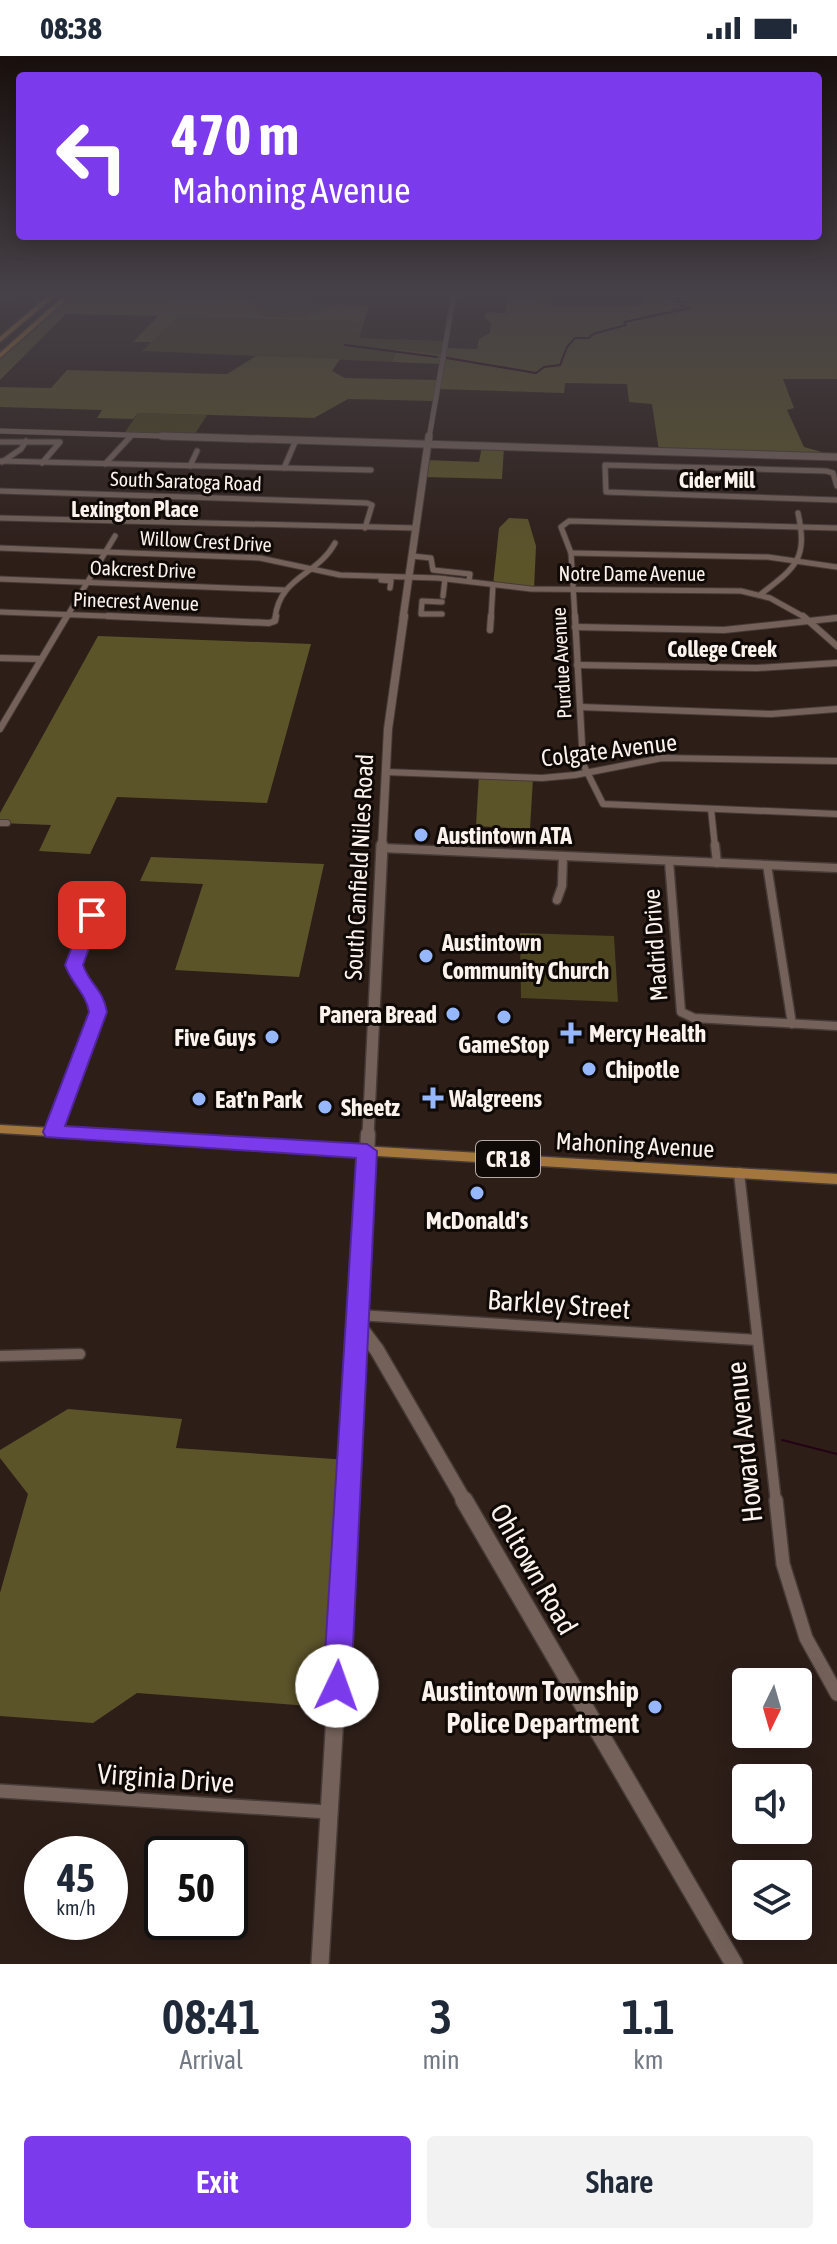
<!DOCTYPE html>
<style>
body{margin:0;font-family:"Asap Condensed",sans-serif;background:#f2f2f3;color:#1f2937;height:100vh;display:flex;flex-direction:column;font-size:30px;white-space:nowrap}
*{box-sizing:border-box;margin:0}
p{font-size:26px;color:#747a83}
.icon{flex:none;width:44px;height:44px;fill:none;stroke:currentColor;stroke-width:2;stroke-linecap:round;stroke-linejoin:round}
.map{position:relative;height:1908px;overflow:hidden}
.details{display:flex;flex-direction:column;background:#fff;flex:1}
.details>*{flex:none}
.top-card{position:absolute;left:16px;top:16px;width:806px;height:168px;border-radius:8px;box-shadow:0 4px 20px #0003;background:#7c3aed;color:#fff;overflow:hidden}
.needle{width:52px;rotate:185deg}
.tools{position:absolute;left:732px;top:1612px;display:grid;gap:16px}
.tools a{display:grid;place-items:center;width:80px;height:80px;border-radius:8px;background:#fff;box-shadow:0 4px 20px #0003;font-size:40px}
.speed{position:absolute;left:24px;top:1780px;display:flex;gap:16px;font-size:40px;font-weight:700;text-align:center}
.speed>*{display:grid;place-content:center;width:104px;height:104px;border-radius:50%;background:#fff;box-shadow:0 4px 20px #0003;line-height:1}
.speed small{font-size:20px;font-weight:400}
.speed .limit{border:4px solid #111;border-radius:12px;background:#fff;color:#111}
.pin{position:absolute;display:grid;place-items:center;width:68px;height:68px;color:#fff;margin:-34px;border-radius:16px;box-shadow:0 4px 12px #0006}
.me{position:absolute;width:88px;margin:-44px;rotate:3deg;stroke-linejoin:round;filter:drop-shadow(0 0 6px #0008)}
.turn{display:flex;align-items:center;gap:28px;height:168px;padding:0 24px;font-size:36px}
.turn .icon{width:104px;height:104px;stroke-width:2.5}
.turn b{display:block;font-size:56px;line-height:68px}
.eta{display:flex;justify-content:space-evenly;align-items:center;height:136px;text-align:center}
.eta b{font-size:48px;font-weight:600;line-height:56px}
.button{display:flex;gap:16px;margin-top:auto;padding:16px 24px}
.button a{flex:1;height:92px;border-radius:8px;background:#7c3aed;color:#fff;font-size:32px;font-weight:600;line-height:92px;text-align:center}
.button a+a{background:#f2f2f3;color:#1f2937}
.status{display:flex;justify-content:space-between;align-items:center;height:56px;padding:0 40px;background:#fff;direction:ltr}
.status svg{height:22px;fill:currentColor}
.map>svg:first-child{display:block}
</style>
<div class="status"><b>08:38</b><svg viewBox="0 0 49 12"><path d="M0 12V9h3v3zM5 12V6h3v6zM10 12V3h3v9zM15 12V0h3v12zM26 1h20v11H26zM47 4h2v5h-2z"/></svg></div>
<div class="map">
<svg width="837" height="1908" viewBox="0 0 837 1908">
<rect width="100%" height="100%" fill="#2d1e18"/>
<g fill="#4b441f">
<path d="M255 246 334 248 305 261 262 260Z"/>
<path d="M176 261 364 266 359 282 444 285 442 298 397 293 392 306 142 295Z"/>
<path d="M138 357 207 359 193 381 123 379Z"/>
<path d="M520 877 614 880 618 946 521 942Z"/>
</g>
<g fill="#5c5429">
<path d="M70 239 244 242 255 246 262 260 305 261 334 248 369 249 364 266 177 261 152 286H133L158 260 66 258 0 324V300Z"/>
<path d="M644 239H837V323H783L794 352 787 354 804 391 829 398 659 395 652 348 629 346 627 328 565 327 564 337 437 333 435 345 348 343 314 362 138 357 133 363 97 362 102 354 0 351V331L51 332 67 314 227 318 256 300 340 303 332 315 345 322 438 324 440 308 392 306 397 293 442 298 443 292 477 293 479 283 490 277 491 267 485 262 486 256 506 257 508 242 551 240V250L639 249 645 243Z"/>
<path d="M482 390 504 391 502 423 424 421 426 404 479 406Z"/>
<path d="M509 462 528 463 536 490 534 533 493 529 499 472Z"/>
<path d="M98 580 311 588 267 747 117 741 90 798 39 795 51 769 0 767V757Z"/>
<path d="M479 719 533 722 530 773 476 770Z"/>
<path d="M151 801 324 808 299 921 175 914 203 828 140 825Z"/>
<path d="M68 1353 182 1363 176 1392 348 1404 335 1652 137 1637 93 1667 0 1660V1537L28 1438 0 1402V1394Z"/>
</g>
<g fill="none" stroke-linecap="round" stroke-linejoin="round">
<g stroke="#230315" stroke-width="2">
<path d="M345 289 437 301"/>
<path d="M447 302 536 317 544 311 560 309 567 291 575 282H589L593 278 626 269 624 266 690 252 680 250 687 246H676L680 243 653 238"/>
<path d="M782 1384 837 1398"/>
</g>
<g stroke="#473b37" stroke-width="5">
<g id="street-far5">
<path d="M0 243 13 238"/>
<path d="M129 382 132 379"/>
</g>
</g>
<g stroke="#473b37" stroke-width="7">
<g id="street-far4">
<path d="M0 386H60L42 407"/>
<path d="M0 405 371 414"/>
<path d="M2 406 21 393 26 385"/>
<path d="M105 408 131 380"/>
<path d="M190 410 197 395"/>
<path d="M284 412 296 384"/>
<path d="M837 430 833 417 826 415 605 409 606 436 837 444"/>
<path d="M0 435 367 447 372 449 365 472"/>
<path d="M0 462 416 472"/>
<path d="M0 492 260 502 340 519 438 522 531 533 741 535 770 542 806 562"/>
<path d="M571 497 768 501 837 511"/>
<path d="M412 500 431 502 433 514 470 518 469 525"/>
<path d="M0 523 284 534"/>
<path d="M381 524 391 525 390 532"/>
<path d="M761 538C796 511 808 503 798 457"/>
<path d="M443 540 445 523"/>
<path d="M442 546 422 545 421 558H442"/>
<path d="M0 556 157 562"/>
<path d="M66 562 115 480"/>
<path d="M275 562C280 520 317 520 335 487"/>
<path d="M491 562 493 529"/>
<path d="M575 562 571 497 561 471 569 465 837 472"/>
<path d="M833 562H837"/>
</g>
</g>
<g stroke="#473b37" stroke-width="8">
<g id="street-far3">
<path d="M108 560 269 567 275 565 276 560"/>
<path d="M575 560 583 708 603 748 837 758"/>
<path d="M803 560 837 590"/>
<path d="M575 571 724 574 837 562"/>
<path d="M490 574 491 560"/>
<path d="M0 602 41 603"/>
<path d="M577 609 757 612 837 607"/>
<path d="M580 651 771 658 837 653"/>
<path d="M0 673 67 560"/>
<path d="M386 716 542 722 575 719 662 702 837 705"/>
<path d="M711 753 715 791"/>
<path d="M0 767H7"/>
</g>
</g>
<g stroke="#473b37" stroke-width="11">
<g id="street-far2">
<path d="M715 789 717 807"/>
<path d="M382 792 837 812"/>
<path d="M669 805 681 956 694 962 837 970"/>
<path d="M767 809 792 968"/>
<path d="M557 844 562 830 563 800"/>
<path d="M53 1076 98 956 95 943 74 913 79 890 96 847"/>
</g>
</g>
<g stroke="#473b37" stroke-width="13">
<g id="street-far1">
<path d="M739 1117 776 1446"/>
<path d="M358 1259 757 1284"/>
<path d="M0 1300 80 1298"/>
</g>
</g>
<g stroke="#473b37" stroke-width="16">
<g id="street">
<path d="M776 1444 783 1508 806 1582 837 1638"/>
<path d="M0 1735 328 1756"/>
</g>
</g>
<g stroke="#473b37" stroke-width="6">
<g id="secondary-far5">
<path d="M0 375 226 382"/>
<path d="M429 382 454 238"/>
</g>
</g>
<g stroke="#473b37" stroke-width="9">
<g id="secondary-far4">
<path d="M162 380 837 401"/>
<path d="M403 562 429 380"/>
</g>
</g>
<g stroke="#473b37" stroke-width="10">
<path id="secondary-far3" d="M382 791 388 673 404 560"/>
</g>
<g stroke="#473b37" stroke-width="14">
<path id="secondary-far2" d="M368 1080 382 789"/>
</g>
<g stroke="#473b37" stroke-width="17">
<g id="secondary-far1">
<path d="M359 1270 377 1294 465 1446"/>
<path d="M348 1446 368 1078"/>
</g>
</g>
<g stroke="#473b37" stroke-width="20">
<g id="secondary">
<path d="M464 1444 734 1908"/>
<path d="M320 1908 348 1444"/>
</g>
</g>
<g stroke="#473b37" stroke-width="3">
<path id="primary" d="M0 1069 837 1118V1128L0 1077Z"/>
</g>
<g stroke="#473b37" stroke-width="3">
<g id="highway">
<path d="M50 238H57L0 286V281Z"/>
<path d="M66 238H73L0 302V297Z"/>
</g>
</g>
<use href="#street-far5" stroke="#74625a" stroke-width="4"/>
<use href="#street-far4" stroke="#74625a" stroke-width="5"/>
<use href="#street-far3" stroke="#74625a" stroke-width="6"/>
<use href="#street-far2" stroke="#74625a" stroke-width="8"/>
<use href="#street-far1" stroke="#74625a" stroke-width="10"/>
<use href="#street" stroke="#74625a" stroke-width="13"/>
<use href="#secondary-far5" stroke="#74625a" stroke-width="5"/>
<use href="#secondary-far4" stroke="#74625a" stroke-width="7"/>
<use href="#secondary-far3" stroke="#74625a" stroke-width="8"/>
<use href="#secondary-far2" stroke="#74625a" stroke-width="11"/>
<use href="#secondary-far1" stroke="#74625a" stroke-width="14"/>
<use href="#secondary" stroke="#74625a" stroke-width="17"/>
<use href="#primary" fill="#a2763d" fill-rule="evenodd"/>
<use href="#highway" fill="#c0832a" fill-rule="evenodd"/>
</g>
<linearGradient id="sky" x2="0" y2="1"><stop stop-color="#19100d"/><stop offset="0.47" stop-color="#464148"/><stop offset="1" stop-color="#464148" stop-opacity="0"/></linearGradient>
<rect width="837" height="506" fill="url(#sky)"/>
<path fill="#7c3aed" stroke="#51269a" stroke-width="2" d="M92 854 101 859 83 909C90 929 103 933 107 956L65 1070 367 1088 377 1095 351 1630 347 1640 337 1644 327 1640 323 1630 356 1102 46 1081 43 1076 89 956C86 937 71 927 65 909L84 859Z"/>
<g fill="#96b6fd" stroke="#100a07" stroke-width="3">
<circle cx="421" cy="779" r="8"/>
<circle cx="426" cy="900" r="8"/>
<circle cx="453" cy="958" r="8"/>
<circle cx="504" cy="961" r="8"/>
<path d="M567 965h8v8h8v8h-8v8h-8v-8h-8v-8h8z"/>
<circle cx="272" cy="981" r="8"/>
<circle cx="589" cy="1013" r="8"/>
<path d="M429 1030h8v8h8v8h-8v8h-8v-8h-8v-8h8z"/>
<circle cx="199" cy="1043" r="8"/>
<circle cx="325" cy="1051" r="8"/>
<circle cx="477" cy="1137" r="8"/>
<circle cx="655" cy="1651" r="8"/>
</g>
<g text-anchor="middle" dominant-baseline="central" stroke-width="6" stroke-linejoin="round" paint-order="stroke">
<g font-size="20" fill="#fcf2ed" stroke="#100a07">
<text transform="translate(186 425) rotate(2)">South Saratoga Road</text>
<text transform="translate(206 485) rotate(3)">Willow Crest Drive</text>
<text transform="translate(143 513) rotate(2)">Oakcrest Drive</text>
<text x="632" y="517">Notre Dame Avenue</text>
<text transform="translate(136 545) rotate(2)">Pinecrest Avenue</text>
<text transform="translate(561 607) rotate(-93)">Purdue Avenue</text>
</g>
<g font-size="22" font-weight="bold" fill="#fcf2ed" stroke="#100a07">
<text x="717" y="424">Cider Mill</text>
<text x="135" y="453">Lexington Place</text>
<text x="722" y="593">College Creek</text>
</g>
<rect fill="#100a07" stroke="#b5aca8" stroke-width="2" x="476" y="1085" width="64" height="36" rx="6"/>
<g font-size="22" font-weight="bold" fill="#fcf2ed">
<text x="508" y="1103">CR 18</text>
</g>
<g font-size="24" fill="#fcf2ed" stroke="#100a07">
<text transform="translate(609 694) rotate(-7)">Colgate Avenue</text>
<text transform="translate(359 811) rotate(-87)">South Canfield Niles Road</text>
<text transform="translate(655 889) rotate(-94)">Madrid Drive</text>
<text transform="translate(635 1089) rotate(3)">Mahoning Avenue</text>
</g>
<g font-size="24" font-weight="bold" fill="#fcf2ed" stroke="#100a07" text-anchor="start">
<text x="437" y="779">Austintown ATA</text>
<text x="442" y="886">Austintown<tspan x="442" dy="28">Community Church</tspan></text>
<text x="437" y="958" text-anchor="end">Panera Bread</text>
<text x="589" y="977">Mercy Health</text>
<text x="256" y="981" text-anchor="end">Five Guys</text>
<text x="504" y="988" text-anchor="middle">GameStop</text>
<text x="605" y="1013">Chipotle</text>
<text x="449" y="1042">Walgreens</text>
<text x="215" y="1043">Eat'n Park</text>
<text x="341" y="1051">Sheetz</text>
<text x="477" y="1164" text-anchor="middle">McDonald's</text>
</g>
<g font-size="28" fill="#fcf2ed" stroke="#100a07">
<text transform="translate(559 1248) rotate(4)">Barkley Street</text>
<text transform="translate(744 1386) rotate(-96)">Howard Avenue</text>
<text transform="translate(534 1513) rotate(60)">Ohltown Road</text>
<text transform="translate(166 1722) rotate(4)">Virginia Drive</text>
</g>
<g font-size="28" font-weight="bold" fill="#fcf2ed" stroke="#100a07" text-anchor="end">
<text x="639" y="1635">Austintown Township<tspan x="639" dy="32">Police Department</tspan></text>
</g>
</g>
</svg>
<div class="tools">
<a><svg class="needle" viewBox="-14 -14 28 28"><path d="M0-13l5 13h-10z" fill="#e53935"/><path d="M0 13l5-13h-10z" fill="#747a83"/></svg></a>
<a><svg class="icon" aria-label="sound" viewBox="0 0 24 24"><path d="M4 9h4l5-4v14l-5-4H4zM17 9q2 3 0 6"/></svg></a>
<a><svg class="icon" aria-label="layers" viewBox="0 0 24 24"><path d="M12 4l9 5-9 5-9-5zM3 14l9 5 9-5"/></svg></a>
</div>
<div class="speed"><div>45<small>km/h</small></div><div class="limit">50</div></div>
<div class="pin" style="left:92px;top:859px;background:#d93025"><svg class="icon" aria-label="arrive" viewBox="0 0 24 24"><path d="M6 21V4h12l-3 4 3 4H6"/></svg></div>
<svg class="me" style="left:337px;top:1630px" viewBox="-20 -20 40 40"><circle r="19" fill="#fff"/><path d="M0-13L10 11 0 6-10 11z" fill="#7c3aed"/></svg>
<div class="top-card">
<div class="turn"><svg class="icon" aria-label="left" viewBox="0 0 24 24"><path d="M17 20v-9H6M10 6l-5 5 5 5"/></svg><div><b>470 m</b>Mahoning Avenue</div></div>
</div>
</div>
<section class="details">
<div class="eta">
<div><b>08:41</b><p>Arrival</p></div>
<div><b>3</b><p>min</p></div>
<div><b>1.1</b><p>km</p></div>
</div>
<div class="button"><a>Exit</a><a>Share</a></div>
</section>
